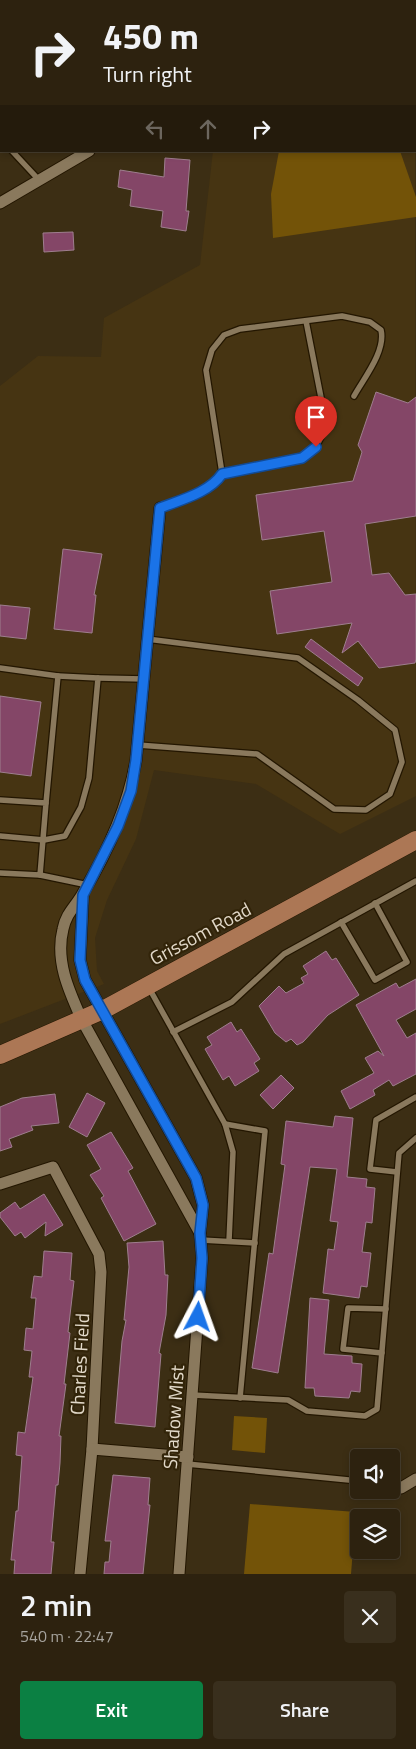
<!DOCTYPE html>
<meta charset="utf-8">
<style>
body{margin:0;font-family:"Titillium Web",sans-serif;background:#392f1d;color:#f1f3f6;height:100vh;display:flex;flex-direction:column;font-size:19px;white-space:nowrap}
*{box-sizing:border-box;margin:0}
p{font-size:16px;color:#a7a49e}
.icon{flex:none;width:28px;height:28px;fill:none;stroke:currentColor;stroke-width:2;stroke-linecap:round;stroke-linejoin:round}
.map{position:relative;height:1574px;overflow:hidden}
.details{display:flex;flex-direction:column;background:#2d220f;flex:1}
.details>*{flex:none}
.top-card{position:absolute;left:0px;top:0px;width:416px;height:152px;box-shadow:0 2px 8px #0003,0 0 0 1px #483f2f;background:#2d220f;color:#f1f3f6;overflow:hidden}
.fabs{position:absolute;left:350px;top:1449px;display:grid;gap:10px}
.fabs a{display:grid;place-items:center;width:50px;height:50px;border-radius:5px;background:#2d220f;box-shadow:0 2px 8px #0003,0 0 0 1px #483f2f;font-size:25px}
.pin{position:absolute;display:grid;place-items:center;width:42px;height:42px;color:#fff;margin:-51px -21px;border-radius:50% 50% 50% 0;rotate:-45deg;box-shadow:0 0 5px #0007}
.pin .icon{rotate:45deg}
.me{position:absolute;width:55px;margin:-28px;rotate:4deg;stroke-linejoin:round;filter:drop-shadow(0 0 4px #0008)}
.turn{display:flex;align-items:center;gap:18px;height:105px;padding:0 20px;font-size:22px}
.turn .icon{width:65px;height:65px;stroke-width:2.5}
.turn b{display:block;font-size:35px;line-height:42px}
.lanes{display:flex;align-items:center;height:48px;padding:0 20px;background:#0003;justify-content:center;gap:25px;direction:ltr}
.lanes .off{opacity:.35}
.round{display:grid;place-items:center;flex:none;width:52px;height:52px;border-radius:5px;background:#392f1d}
.headline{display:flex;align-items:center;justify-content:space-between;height:85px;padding:0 20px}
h1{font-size:30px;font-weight:600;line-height:38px}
.cta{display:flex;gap:10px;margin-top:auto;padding:10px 20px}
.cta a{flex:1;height:58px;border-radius:5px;background:#0b8043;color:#fff;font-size:20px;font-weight:600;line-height:58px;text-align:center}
.cta a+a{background:#392f1d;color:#f1f3f6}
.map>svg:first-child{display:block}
</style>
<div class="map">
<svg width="416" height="1574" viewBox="0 0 416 1574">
<rect width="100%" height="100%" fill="#3c2e14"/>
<path fill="#463412" d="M415 81 416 796 340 834 256 784 154 770 136 839 107 900 95 938 97 971 104 984 0 1024V386L38 356 101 357 104 318 200 265 213 151H415Z"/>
<g fill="#735308">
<path d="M279 151H400L416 197V217L273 238 271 194Z"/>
<path d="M234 1416 267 1418 265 1453 232 1450Z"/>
<path d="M250 1504 356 1512 351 1574H244Z"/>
</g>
<g fill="#844667" stroke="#9e7e8e">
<path d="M165 158 190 160 186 211H189L186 231 161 227 163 211 130 206 132 190 118 187 120 170 164 177Z"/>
<path d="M73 232 74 250 44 252 43 233Z"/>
<path d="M376 392 408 403 416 397V516L365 524 372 575 389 573 405 595 416 594V659L415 663 379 668 358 641 342 653 352 623 277 634 270 591 332 582 324 531 262 540 256 495 353 481 362 452 358 445Z"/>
<path d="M63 549 102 554 94 595H96L92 633 54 629Z"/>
<path d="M0 605 30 608 26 639 0 636Z"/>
<path d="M311 639 363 678 358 686 305 647Z"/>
<path d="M0 696 41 702 31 776 0 772Z"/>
<path d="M326 951 332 960 336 958 359 995 328 1015 303 1042 297 1045 291 1039 286 1042 275 1033 259 1006 279 986 286 993 304 983 301 978 308 974 303 966Z"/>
<path d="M416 979V1009L396 1020 407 1038 416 1033V1074L393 1086 389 1080 373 1090 375 1095 350 1109 341 1091 374 1073 365 1058 378 1051 384 1056 356 1005 396 983 399 988Z"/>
<path d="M231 1022 237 1032 241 1029 260 1059 254 1063 259 1071 235 1086 229 1076 223 1080 205 1049 212 1045 207 1037Z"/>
<path d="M281 1075 294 1088 273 1109 260 1095Z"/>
<path d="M87 1093 105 1103 87 1137 69 1127Z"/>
<path d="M55 1094 59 1123 31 1126 33 1130 9 1139 12 1147 0 1151V1107L22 1098Z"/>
<path d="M335 1116 353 1118 347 1177 367 1179 366 1187 375 1188 372 1223 366 1222 362 1252 371 1253 367 1287 361 1286 359 1298 323 1293 328 1249 334 1250 338 1222 330 1221 337 1169 310 1167 278 1373 252 1368 269 1253 273 1254 285 1165 281 1164 286 1121 333 1127Z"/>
<path d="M111 1132 133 1168 128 1171 156 1224 124 1241 101 1198 104 1196 90 1175 101 1169 87 1145Z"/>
<path d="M44 1194 63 1225 45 1236 46 1222 25 1238 21 1232 15 1236 0 1217V1213L15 1202 20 1209Z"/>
<path d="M163 1241 165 1275H168L166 1315 159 1353 161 1354 155 1427 115 1423 122 1341 126 1320H124L129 1267 127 1243Z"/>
<path d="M44 1251 72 1253 70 1280 74 1281 68 1332 70 1333 64 1384H66L59 1436H61L60 1463 58 1485H56L51 1542H54L51 1574H14L15 1560H11L16 1511H18L22 1456 16 1455 18 1432 25 1433 33 1377H29L32 1351 24 1350 26 1328 33 1329 36 1298H31L34 1276 42 1277Z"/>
<path d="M310 1298 329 1300 324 1354 352 1356V1363L362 1364 360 1392 351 1391 349 1398 315 1396 314 1388H305Z"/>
<path d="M113 1475 150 1478 148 1505H150L143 1574H104L105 1562H109L111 1541H105Z"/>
</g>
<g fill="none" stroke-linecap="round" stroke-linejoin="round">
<g stroke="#231600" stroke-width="8">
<g id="lane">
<path d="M37 0V1"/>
<path d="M70 1V0"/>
<path d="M0 63 1 64"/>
<path d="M0 141 1 142"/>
<path d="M12 151 39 180"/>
<path d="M222 473 302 458 316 447 323 433 324 413 306 321"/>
<path d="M160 508C180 500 209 493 222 473L206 370 212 350 224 335 240 329 342 316 370 322 381 330C386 351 364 378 354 396"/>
<path d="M0 668 58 676 46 803"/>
<path d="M98 678 144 679"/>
<path d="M138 745 257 754 334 809 366 810 390 794 402 762 395 730 358 700 298 658 147 639"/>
<path d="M0 800 46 803 40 875 0 873"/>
<path d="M0 836 44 840 65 836 81 807 89 778 98 678 58 676"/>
<path d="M40 875 88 885"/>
<path d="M341 922 375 980 407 962 375 903"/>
<path d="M149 988 225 1124 233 1152 229 1241"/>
<path d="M173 1032 232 1002 284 954 416 881"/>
<path d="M225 1124 265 1131 240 1398"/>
<path d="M397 1172 370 1169 376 1120 416 1097"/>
<path d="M201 1240 255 1243"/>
<path d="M382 1353 343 1349 348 1308 386 1309"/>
<path d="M192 1395 288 1400 307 1411 365 1416 377 1409 399 1153 416 1138"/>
<path d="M187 1464 359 1481"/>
</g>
</g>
<g stroke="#231600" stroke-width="13">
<g id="street">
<path d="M364 1 367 0"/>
<path d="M0 203 89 151"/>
<path d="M160 508 136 760C128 808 108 851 83 893 76 906 66 913 63 929 55 961 69 991 82 1020L200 1233"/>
<path d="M83 895 80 960 85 980 196 1178 203 1205 200 1233 202 1258 179 1574"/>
<path d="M0 1184 53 1167 99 1254 101 1272 92 1449 80 1574"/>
<path d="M92 1449 188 1457"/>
<path d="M401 1488 416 1479"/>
</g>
</g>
<g stroke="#231600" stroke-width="19">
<path id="primary" d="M0 1055 103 1010 416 840"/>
</g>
<use href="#lane" stroke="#8a795d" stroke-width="5.5"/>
<use href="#street" stroke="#8a795d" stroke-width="11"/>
<use href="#primary" stroke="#ac7755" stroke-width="18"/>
</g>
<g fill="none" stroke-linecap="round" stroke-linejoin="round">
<g stroke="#114b97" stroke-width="12">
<path id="route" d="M198 1317 202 1258 200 1233 203 1205 196 1178 85 980 80 960 83 895 118 826 131 791 136 760 160 508C180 500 209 493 222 474L302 458 316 447"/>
</g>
<use href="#route" stroke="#1a73e8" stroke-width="9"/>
</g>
<g text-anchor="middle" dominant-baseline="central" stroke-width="4.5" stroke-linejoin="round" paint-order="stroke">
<g font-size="19" fill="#e2d9c9" stroke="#322409">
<text transform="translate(200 933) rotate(-28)">Grissom Road</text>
<text transform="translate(79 1364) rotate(-87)">Charles Field</text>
<text transform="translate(173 1417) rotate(-86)">Shadow Mist</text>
</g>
</g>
</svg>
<div class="fabs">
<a><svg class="icon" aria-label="sound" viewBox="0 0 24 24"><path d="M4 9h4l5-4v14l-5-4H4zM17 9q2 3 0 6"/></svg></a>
<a><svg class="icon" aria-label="layers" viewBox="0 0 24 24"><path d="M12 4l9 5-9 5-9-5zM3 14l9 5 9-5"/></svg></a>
</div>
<div class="pin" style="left:316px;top:447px;background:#d93025"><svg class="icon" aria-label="arrive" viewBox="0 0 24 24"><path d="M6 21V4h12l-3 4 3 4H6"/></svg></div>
<svg class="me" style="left:198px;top:1317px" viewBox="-20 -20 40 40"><path d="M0-17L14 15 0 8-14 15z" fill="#1a73e8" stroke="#fff" stroke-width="4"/></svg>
<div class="top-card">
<div class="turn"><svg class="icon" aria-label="right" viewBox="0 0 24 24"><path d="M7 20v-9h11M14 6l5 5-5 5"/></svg><div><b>450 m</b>Turn right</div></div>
<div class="lanes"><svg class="icon off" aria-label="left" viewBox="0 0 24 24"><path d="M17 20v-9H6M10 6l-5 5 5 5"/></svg><svg class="icon off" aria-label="ahead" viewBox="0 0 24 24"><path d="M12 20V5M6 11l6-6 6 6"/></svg><svg class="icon" aria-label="right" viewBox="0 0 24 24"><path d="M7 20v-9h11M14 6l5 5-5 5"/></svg></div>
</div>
</div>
<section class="details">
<div class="headline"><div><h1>2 min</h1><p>540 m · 22:47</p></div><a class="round"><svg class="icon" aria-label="close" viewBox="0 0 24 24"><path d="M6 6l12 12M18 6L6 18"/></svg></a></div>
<div class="cta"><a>Exit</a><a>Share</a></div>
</section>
